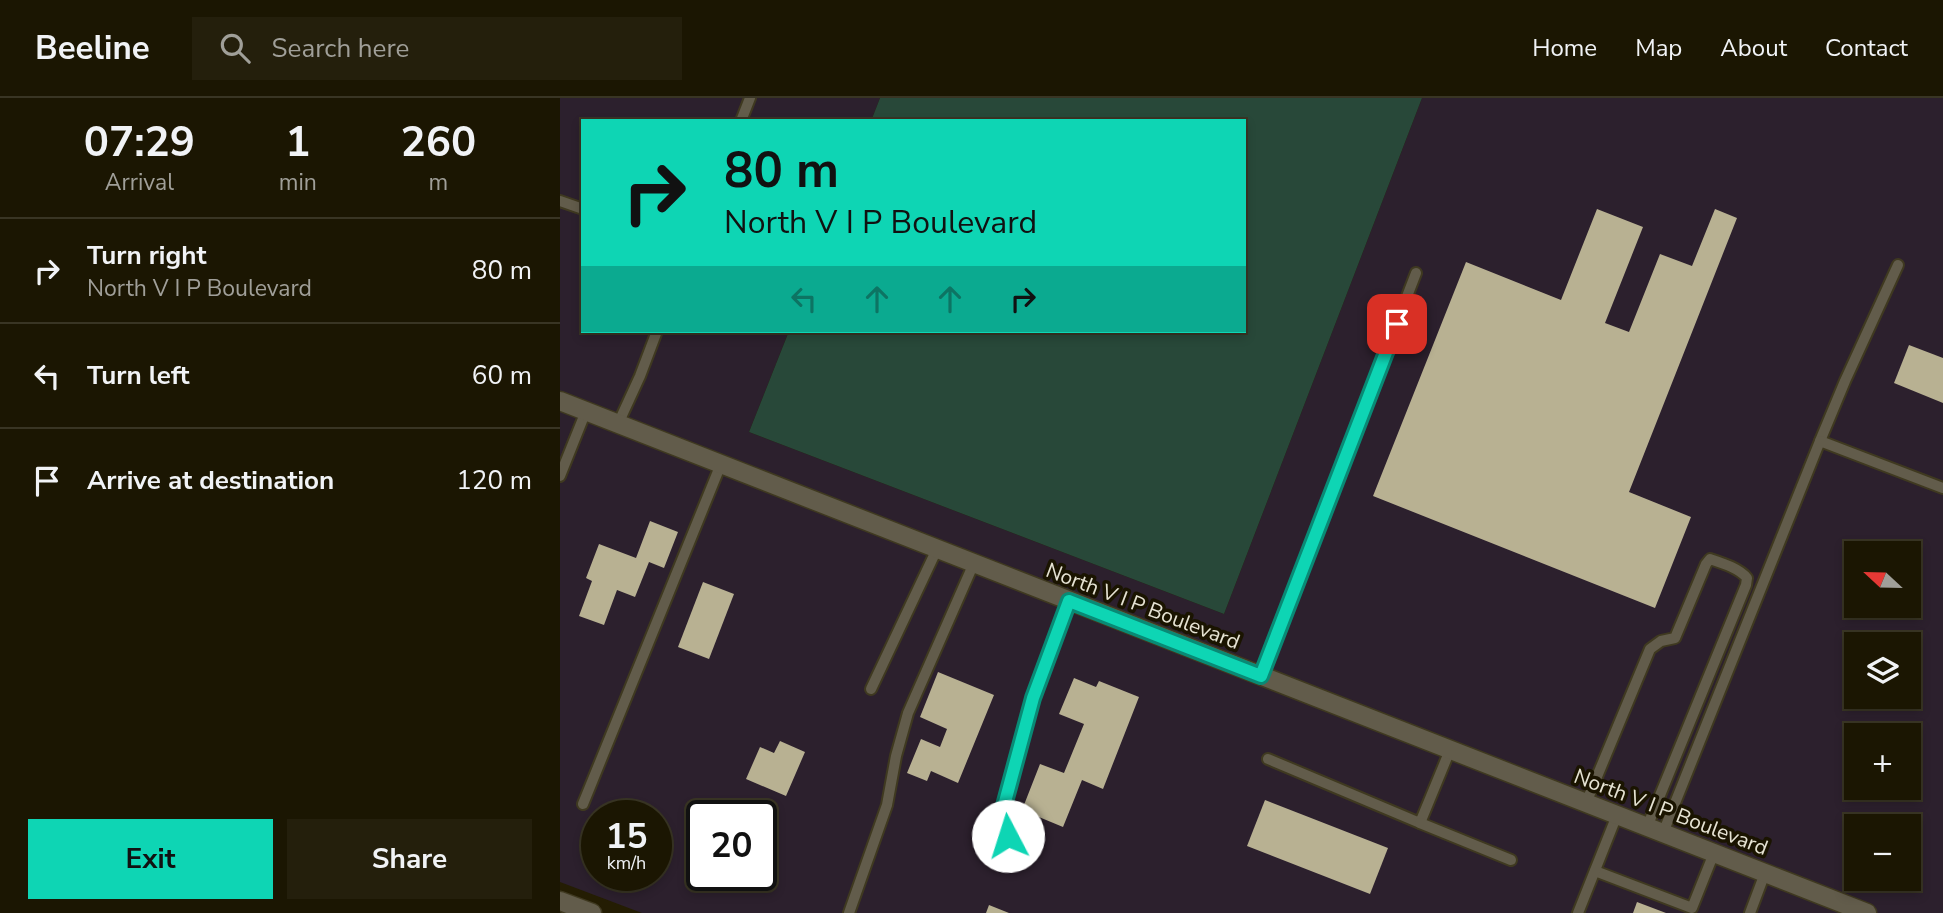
<!DOCTYPE html>
<meta charset="utf-8">
<style>
body{margin:0;font-family:"Nunito Sans",sans-serif;background:#241f0c;color:#f1f3f6;height:100vh;display:flex;flex-direction:column;font-size:26px;white-space:nowrap}
*{box-sizing:border-box;margin:0}
p{font-size:23px;color:#a09f99}
.icon{flex:none;width:38px;height:38px;fill:none;stroke:currentColor;stroke-width:2;stroke-linecap:round;stroke-linejoin:round}
.map{position:relative;flex:1;overflow:hidden}
.details{display:flex;flex-direction:column;background:#1b1602;width:560px}
.details>*{flex:none}
.top-card{position:absolute;left:21px;top:21px;width:665px;height:214px;border-radius:0px;box-shadow:0 4px 10px #0003,0 0 0 2px #393524;background:#0ed5b4;color:#111;overflow:hidden}
.needle{width:46px;rotate:292deg}
.controls{position:absolute;left:1284px;top:443px;display:grid;gap:14px}
.controls a{display:grid;place-items:center;width:77px;height:77px;border-radius:0px;background:#1b1602;box-shadow:0 4px 10px #0003,0 0 0 2px #393524;font-size:35px}
.speed{position:absolute;left:21px;top:702px;display:flex;gap:14px;font-size:35px;font-weight:700;text-align:center}
.speed>*{display:grid;place-content:center;width:91px;height:91px;border-radius:50%;background:#1b1602;box-shadow:0 4px 10px #0003,0 0 0 2px #393524;line-height:1}
.speed small{font-size:18px;font-weight:400}
.speed .limit{border:4px solid #111;border-radius:10px;background:#fff;color:#111}
.pin{position:absolute;display:grid;place-items:center;width:60px;height:60px;color:#fff;margin:-30px;border-radius:14px;box-shadow:0 4px 10px #0006}
.me{position:absolute;width:77px;margin:-38px;rotate:355deg;stroke-linejoin:round;filter:drop-shadow(0 0 5px #0008)}
.turn{display:flex;align-items:center;gap:24px;height:147px;padding:0 28px;font-size:32px}
.turn .icon{width:91px;height:91px;stroke-width:2.5}
.turn b{display:block;font-size:49px;line-height:60px}
.lanes{display:flex;align-items:center;height:66px;padding:0 28px;background:#0003;justify-content:center;gap:35px;direction:ltr}
.lanes .off{opacity:.35}
.eta{display:flex;justify-content:space-evenly;align-items:center;height:119px;text-align:center}
.eta b{font-size:42px;font-weight:700;line-height:49px}
.action{display:flex;gap:14px;margin-top:auto;padding:14px 28px}
.action a{flex:1;height:80px;border-radius:0px;background:#0ed5b4;color:#111;font-size:28px;font-weight:700;line-height:80px;text-align:center}
.action a+a{background:#241f0c;color:#f1f3f6}
ul{padding:0;list-style:none}
li{display:flex;align-items:center;gap:21px;height:105px;padding:0 28px;border-top:2px solid #393524}
li div{flex:1}
li b{display:block;font-size:26px}
li em{font-style:normal}
header{display:flex;align-items:center;gap:42px;box-sizing:border-box;height:98px;padding:0 35px;background:#1b1602;border-bottom:2px solid #393524}
header strong{font-size:33px}
nav{display:flex;gap:38px;margin-inline-start:auto;font-size:24px}
.search{width:490px;height:63px;background:#241f0c;display:flex;align-items:center;gap:18px;box-sizing:border-box;padding:0 24px;border-radius:0px;color:#a09f99;font-size:26px}
main{display:flex;flex:1;min-height:0}
.map>svg:first-child{display:block}
</style>
<header>
<strong>Beeline</strong>
<div class="search"><svg class="icon" aria-label="search" viewBox="0 0 24 24"><circle cx="10" cy="10" r="6"/><path d="M15 15l6 6"/></svg>Search here</div>
<nav><a>Home</a><a>Map</a><a>About</a><a>Contact</a></nav>
</header>
<main>
<section class="details">
<div class="eta">
<div><b>07:29</b><p>Arrival</p></div>
<div><b>1</b><p>min</p></div>
<div><b>260</b><p>m</p></div>
</div>
<ul>
<li><svg class="icon" aria-label="right" viewBox="0 0 24 24"><path d="M7 20v-9h11M14 6l5 5-5 5"/></svg><div><b>Turn right</b><p>North V I P Boulevard</p></div><em>80 m</em></li>
<li><svg class="icon" aria-label="left" viewBox="0 0 24 24"><path d="M17 20v-9H6M10 6l-5 5 5 5"/></svg><div><b>Turn left</b></div><em>60 m</em></li>
<li><svg class="icon" aria-label="arrive" viewBox="0 0 24 24"><path d="M6 21V4h12l-3 4 3 4H6"/></svg><div><b>Arrive at destination</b></div><em>120 m</em></li>
</ul>
<div class="action"><a>Exit</a><a>Share</a></div>
</section>
<div class="map">
<svg width="1383" height="815" viewBox="0 0 1383 815">
<rect width="100%" height="100%" fill="#241d03"/>
<path fill="#2c202d" fill-rule="evenodd" d="M0 0H320L311 23H23V233H229L189 334 664 516 862 0H1383V815H82L0 784ZM1297 455H1349V508H1297ZM1297 546H1349V598H1297ZM1297 637H1349V690H1297ZM37 718H96V777H37ZM142 718H201V777H142ZM1297 728H1349V780H1297Z"/>
<path fill="#284839" d="M320 0H862L664 516 189 334 229 233H684V23H311Z"/>
<g fill="#b8b192">
<path d="M1037 111 1083 129 1045 225 1069 234 1100 156 1132 168 1155 111 1177 120 1069 394 1131 419 1095 510 813 398 906 164 1001 202Z"/>
<path d="M1349 247 1383 260V305L1334 285Z"/>
<path d="M90 423 118 434 104 470 89 464 75 499 57 492 44 527 19 518 32 483 26 480 39 446 76 460Z"/>
<path d="M143 484 174 496 149 561 118 549Z"/>
<path d="M378 574 434 597 398 685 371 673 367 683 347 675 361 641 380 649 387 631 360 619Z"/>
<path d="M514 580 536 589 539 583 579 599 543 691 522 682 503 729 462 712 480 666 504 675 524 626 499 616Z"/>
<path d="M220 643 245 654 226 698 186 681 200 649 214 655Z"/>
<path d="M705 702 828 750 810 796 687 748Z"/>
<path d="M1077 804 1106 815H1073Z"/>
<path d="M429 807 449 815H426Z"/>
</g>
<g fill="none" stroke-linecap="round" stroke-linejoin="round">
<g stroke="#3f3920" stroke-width="14">
<g id="service">
<path d="M181 23 190 0"/>
<path d="M0 103 23 111"/>
<path d="M58 326 80 278 97 233"/>
<path d="M1260 343 1285 283 1338 167"/>
<path d="M0 378 26 313"/>
<path d="M701 578 856 175"/>
<path d="M311 591 377 451"/>
<path d="M708 661 860 725 890 652"/>
<path d="M1026 705 1090 551 1101 543 1115 540 1146 466 1150 461C1162 465 1179 470 1187 480L1186 487 1087 729"/>
<path d="M23 706 161 366"/>
<path d="M860 725 951 762"/>
<path d="M1103 735 1260 343 1383 390"/>
<path d="M454 762 442 715 473 600 509 503"/>
<path d="M1035 773 1132 810 1154 755"/>
<path d="M289 815 327 707 336 658 348 615 414 465"/>
<path d="M1018 815 1057 717"/>
<path d="M1190 815 1205 775"/>
</g>
</g>
<g stroke="#3f3920" stroke-width="21">
<g id="minor">
<path d="M0 303 1307 815"/>
<path d="M0 803 32 815"/>
</g>
</g>
<use href="#service" stroke="#625c4b" stroke-width="10"/>
<use href="#minor" stroke="#625c4b" stroke-width="18"/>
</g>
<g fill="none" stroke-linecap="round" stroke-linejoin="round">
<g stroke="#098a75" stroke-width="18">
<path id="route" d="M448 738 442 715 473 600 509 503 701 578 837 226"/>
</g>
<use href="#route" stroke="#0ed5b4" stroke-width="12"/>
</g>
<g text-anchor="middle" dominant-baseline="central" stroke-width="7" stroke-linejoin="round" paint-order="stroke">
<g font-size="21" fill="#e6e3d3" stroke="#1a1400">
<text transform="translate(583 508) rotate(21)">North V I P Boulevard</text>
<text transform="translate(1111 714) rotate(21)">North V I P Boulevard</text>
</g>
</g>
</svg>
<div class="controls">
<a><svg class="needle" viewBox="-14 -14 28 28"><path d="M0-13l5 13h-10z" fill="#e53935"/><path d="M0 13l5-13h-10z" fill="#a09f99"/></svg></a>
<a><svg class="icon" aria-label="layers" viewBox="0 0 24 24"><path d="M12 4l9 5-9 5-9-5zM3 14l9 5 9-5"/></svg></a>
<a>+</a>
<a>−</a>
</div>
<div class="speed"><div>15<small>km/h</small></div><div class="limit">20</div></div>
<div class="pin" style="left:837px;top:226px;background:#d93025"><svg class="icon" aria-label="arrive" viewBox="0 0 24 24"><path d="M6 21V4h12l-3 4 3 4H6"/></svg></div>
<svg class="me" style="left:448px;top:738px" viewBox="-20 -20 40 40"><circle r="19" fill="#fff"/><path d="M0-13L10 11 0 6-10 11z" fill="#0ed5b4"/></svg>
<div class="top-card">
<div class="turn"><svg class="icon" aria-label="right" viewBox="0 0 24 24"><path d="M7 20v-9h11M14 6l5 5-5 5"/></svg><div><b>80 m</b>North V I P Boulevard</div></div>
<div class="lanes"><svg class="icon off" aria-label="left" viewBox="0 0 24 24"><path d="M17 20v-9H6M10 6l-5 5 5 5"/></svg><svg class="icon off" aria-label="ahead" viewBox="0 0 24 24"><path d="M12 20V5M6 11l6-6 6 6"/></svg><svg class="icon off" aria-label="ahead" viewBox="0 0 24 24"><path d="M12 20V5M6 11l6-6 6 6"/></svg><svg class="icon" aria-label="right" viewBox="0 0 24 24"><path d="M7 20v-9h11M14 6l5 5-5 5"/></svg></div>
</div>
</div>
</main>
